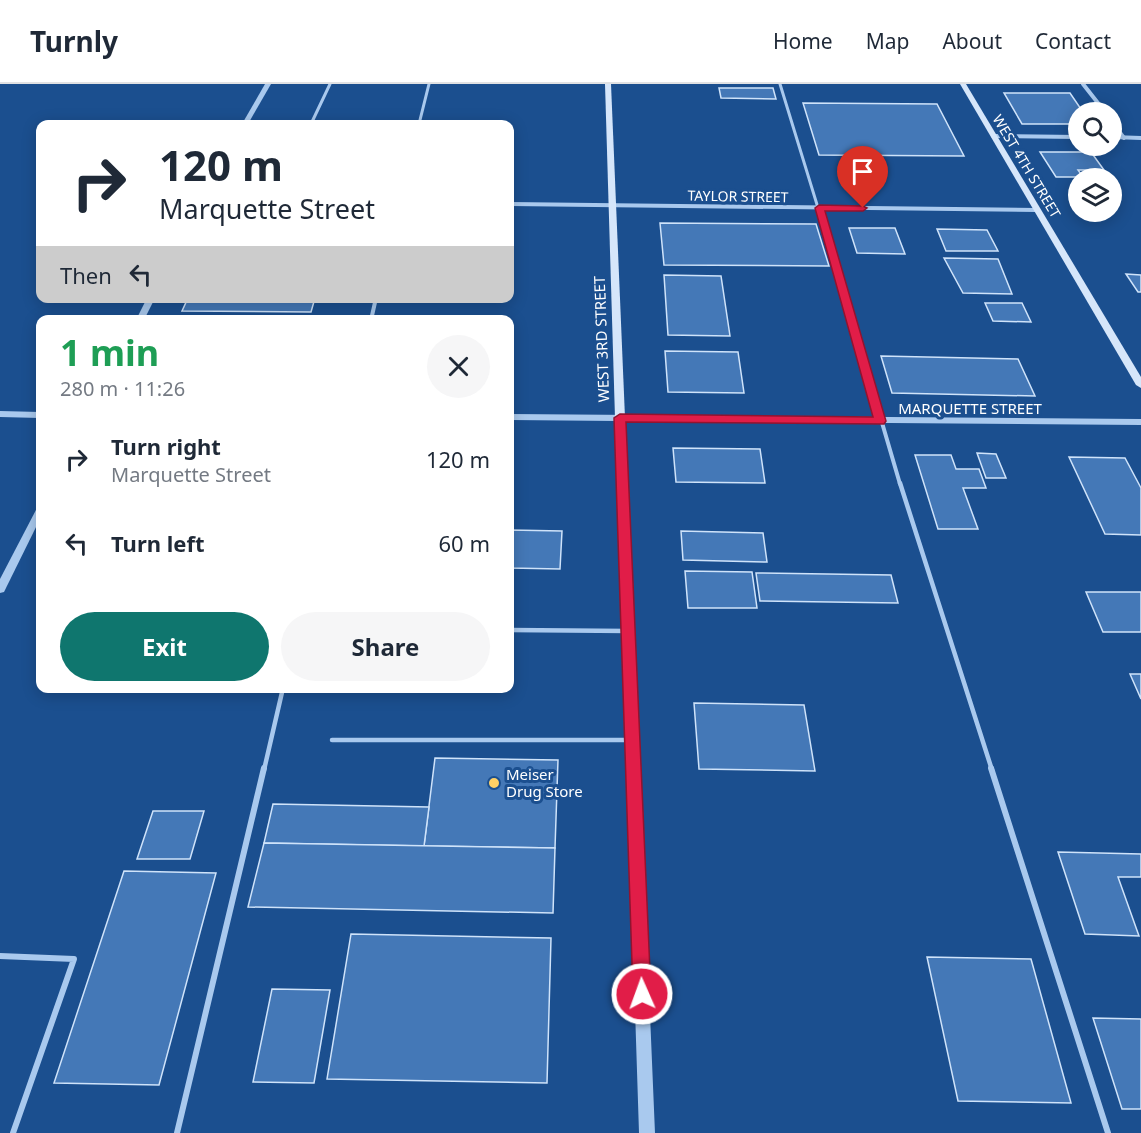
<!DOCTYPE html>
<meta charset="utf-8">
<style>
body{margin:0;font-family:"Noto Sans",sans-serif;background:#f6f6f7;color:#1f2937;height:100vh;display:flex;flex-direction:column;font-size:22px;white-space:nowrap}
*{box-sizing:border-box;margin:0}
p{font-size:20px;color:#747a83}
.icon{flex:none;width:33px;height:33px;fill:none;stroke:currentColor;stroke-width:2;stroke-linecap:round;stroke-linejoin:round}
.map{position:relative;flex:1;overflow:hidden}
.panel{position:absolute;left:36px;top:231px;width:478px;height:378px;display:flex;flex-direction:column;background:#fff;border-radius:12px;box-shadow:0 3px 15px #0003}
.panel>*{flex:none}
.top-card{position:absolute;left:36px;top:36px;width:478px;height:183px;border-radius:12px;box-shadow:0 3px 15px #0003;background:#fff;color:#1f2937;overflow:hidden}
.controls{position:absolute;left:1068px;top:18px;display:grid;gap:12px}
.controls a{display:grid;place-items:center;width:54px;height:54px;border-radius:50%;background:#fff;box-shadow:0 3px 15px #0003;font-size:30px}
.pin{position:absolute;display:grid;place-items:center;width:51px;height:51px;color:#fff;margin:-62px -26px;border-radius:50% 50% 50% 0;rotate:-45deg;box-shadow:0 0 6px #0007}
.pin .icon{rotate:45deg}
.me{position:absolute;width:66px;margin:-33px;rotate:358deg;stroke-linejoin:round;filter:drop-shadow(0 0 4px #0008)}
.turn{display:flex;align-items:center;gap:21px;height:126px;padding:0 24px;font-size:27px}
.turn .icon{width:78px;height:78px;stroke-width:2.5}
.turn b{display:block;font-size:42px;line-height:51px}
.then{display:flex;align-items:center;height:57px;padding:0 24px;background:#0003;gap:12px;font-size:22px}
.round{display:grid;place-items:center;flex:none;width:63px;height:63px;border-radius:32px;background:#f6f6f7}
.headline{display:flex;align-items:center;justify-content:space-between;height:102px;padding:0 24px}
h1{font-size:36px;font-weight:700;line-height:45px;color:#1e9e55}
.action{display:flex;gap:12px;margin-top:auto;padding:12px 24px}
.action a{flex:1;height:69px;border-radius:36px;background:#0f766e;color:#fff;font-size:24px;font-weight:700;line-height:69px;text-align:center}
.action a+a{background:#f6f6f7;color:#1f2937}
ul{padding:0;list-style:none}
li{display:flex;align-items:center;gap:18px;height:84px;padding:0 24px}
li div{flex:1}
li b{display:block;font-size:22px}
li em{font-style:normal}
header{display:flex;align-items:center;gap:36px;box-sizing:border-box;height:84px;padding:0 30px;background:#fff;border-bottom:2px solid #e0e1e3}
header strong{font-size:28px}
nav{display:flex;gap:33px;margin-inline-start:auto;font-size:21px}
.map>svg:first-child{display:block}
</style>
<header>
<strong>Turnly</strong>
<nav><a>Home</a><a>Map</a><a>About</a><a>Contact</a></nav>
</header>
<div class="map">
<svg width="1141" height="1049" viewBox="0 0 1141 1049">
<rect width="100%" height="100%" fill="#1b4f8f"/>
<g fill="#4478b7" stroke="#cfe3fa" stroke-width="1.5">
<path d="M719 4H773L776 15 721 14Z"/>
<path d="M1004 9H1070L1083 28H1078V40H1022Z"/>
<path d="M803 19 937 20 964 72 819 71Z"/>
<path d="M1040 68H1091L1104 86H1078L1083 93H1056Z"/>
<path d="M660 139 816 140 829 182 664 181Z"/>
<path d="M849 144H895L905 170 857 169Z"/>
<path d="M937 145 987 146 998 167H946Z"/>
<path d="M944 174 998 175 1012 210 963 209Z"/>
<path d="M1126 190 1141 191V208H1138Z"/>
<path d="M664 191 721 192 730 252 668 251Z"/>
<path d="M188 214H315L311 228 182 227Z"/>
<path d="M985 219H1022L1031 238 993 237Z"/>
<path d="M665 267 738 268 744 309 668 308Z"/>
<path d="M881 272 1018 275 1035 312 892 309Z"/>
<path d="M673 364 760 365 765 399 676 398Z"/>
<path d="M977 369 996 370 1006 394H986Z"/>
<path d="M915 371H951L956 385H979L986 404H963L978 445H938Z"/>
<path d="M1069 373 1125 374 1141 404V451L1105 450Z"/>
<path d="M510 446 562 447 560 485 510 484Z"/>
<path d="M681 447 763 449 767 478 683 476Z"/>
<path d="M685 487 752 488 757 524H688Z"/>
<path d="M756 489 891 491 898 519 760 517Z"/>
<path d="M1086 508H1141V548H1103Z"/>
<path d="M1130 590H1141V615Z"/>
<path d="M694 619 804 621 815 687 699 685Z"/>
<path d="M435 674 558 676 555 764 424 762Z"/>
<path d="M273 720 429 723 424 762 264 759Z"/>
<path d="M153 727H204L190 775H137Z"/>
<path d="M264 759 555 764 553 829 248 823Z"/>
<path d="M1058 768 1141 770V793H1118L1139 852 1085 850Z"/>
<path d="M124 787 216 789 159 1001 54 999Z"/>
<path d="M351 850 551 854 547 999 327 995Z"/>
<path d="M927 873 1031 875 1071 1019 958 1017Z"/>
<path d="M272 905 330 906 314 999 253 998Z"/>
<path d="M1093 934 1141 935V1025H1122Z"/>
</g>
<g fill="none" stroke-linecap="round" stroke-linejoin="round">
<g stroke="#a9c9ee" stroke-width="3">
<path d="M780 0 834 176"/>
<path d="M311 40 330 0"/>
<path d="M419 40 429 0"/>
</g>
<g stroke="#a9c9ee" stroke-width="4">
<path d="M834 175 900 400"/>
<path d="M371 236 376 214"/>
</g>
<g stroke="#a9c9ee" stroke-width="4.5">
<path d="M900 399 992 686"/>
<path d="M510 546 628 547"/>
<path d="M332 656H632"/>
<path d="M264 686 283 604"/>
</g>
<g stroke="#a9c9ee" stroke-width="6">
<path d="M991 684 1108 1049"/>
<path d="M0 872 74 875 13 1049"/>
<path d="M177 1049 264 684"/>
</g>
<g stroke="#a9c9ee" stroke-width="4">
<path d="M1083 0 1105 28"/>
<path d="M1112 38 1124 54"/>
<path d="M993 52 1078 53"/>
<path d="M1112 53 1141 54"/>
<path d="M510 120 1037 126"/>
</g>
<g fill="#a9c9ee" fill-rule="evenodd">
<path d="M265 0H271L248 40H242Z"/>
<path d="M147 214H155L144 236H136Z"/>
<path d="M0 327 40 328V334L0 333Z"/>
<path d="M510 330 1141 335V341L625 337 655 1049H639L616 337 510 336Z"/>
<path d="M37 424H40V435L4 508 0 509V495Z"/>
</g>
<g fill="#d6e6fa" fill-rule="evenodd">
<path d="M605 0H611L625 334 620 337 615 334Z"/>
<path d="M960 0H966L1141 293V304L1136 301Z"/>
</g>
</g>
<path fill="#e11d48" stroke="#92132f" stroke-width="1.5" d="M819 121 863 122 867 124 863 127H825L886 337 884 340 626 338 651 910 648 916 642 919 635 916 633 910 614 334 620 330 873 333 815 124Z"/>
<circle fill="#ffd166" stroke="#1b4f8f" stroke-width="2" cx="494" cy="699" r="6"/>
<g text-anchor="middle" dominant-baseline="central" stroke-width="6" stroke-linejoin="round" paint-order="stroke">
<g font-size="14" fill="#fff" stroke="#1b4f8f">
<text transform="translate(1027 82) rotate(59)">WEST 4TH STREET</text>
<text transform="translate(738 112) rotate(1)">TAYLOR STREET</text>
</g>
<g font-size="15" fill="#fff" stroke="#1b4f8f">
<text transform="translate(601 255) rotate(-92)">WEST 3RD STREET</text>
<text x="970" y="324">MARQUETTE STREET</text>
</g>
<g font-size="15" fill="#fff" stroke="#1b4f8f" text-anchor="start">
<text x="506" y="690">Meiser<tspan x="506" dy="17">Drug Store</tspan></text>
</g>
</g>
</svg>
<div class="controls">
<a><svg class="icon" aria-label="search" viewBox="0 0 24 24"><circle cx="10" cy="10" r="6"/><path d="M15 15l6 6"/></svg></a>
<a><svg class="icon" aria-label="layers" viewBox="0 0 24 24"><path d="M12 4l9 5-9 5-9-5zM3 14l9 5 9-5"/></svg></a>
</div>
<div class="pin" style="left:863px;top:124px;background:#d93025"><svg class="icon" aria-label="arrive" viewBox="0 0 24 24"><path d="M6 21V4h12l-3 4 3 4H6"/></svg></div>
<svg class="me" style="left:642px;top:910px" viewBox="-20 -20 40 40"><circle r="17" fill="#e11d48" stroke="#fff" stroke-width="3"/><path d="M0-11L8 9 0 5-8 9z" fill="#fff"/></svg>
<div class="top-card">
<div class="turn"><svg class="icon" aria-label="right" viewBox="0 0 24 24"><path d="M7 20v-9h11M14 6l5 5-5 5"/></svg><div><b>120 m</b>Marquette Street</div></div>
<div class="then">Then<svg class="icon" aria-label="left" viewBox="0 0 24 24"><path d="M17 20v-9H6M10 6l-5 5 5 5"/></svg></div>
</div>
<section class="panel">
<div class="headline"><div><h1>1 min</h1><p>280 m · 11:26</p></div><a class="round"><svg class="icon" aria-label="close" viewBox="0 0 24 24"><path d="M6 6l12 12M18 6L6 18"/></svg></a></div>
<ul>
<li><svg class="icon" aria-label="right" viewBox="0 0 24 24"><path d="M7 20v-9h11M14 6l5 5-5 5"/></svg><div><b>Turn right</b><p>Marquette Street</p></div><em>120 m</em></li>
<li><svg class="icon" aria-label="left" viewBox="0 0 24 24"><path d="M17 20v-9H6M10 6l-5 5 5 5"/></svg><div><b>Turn left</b></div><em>60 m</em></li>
</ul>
<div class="action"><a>Exit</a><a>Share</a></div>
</section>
</div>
